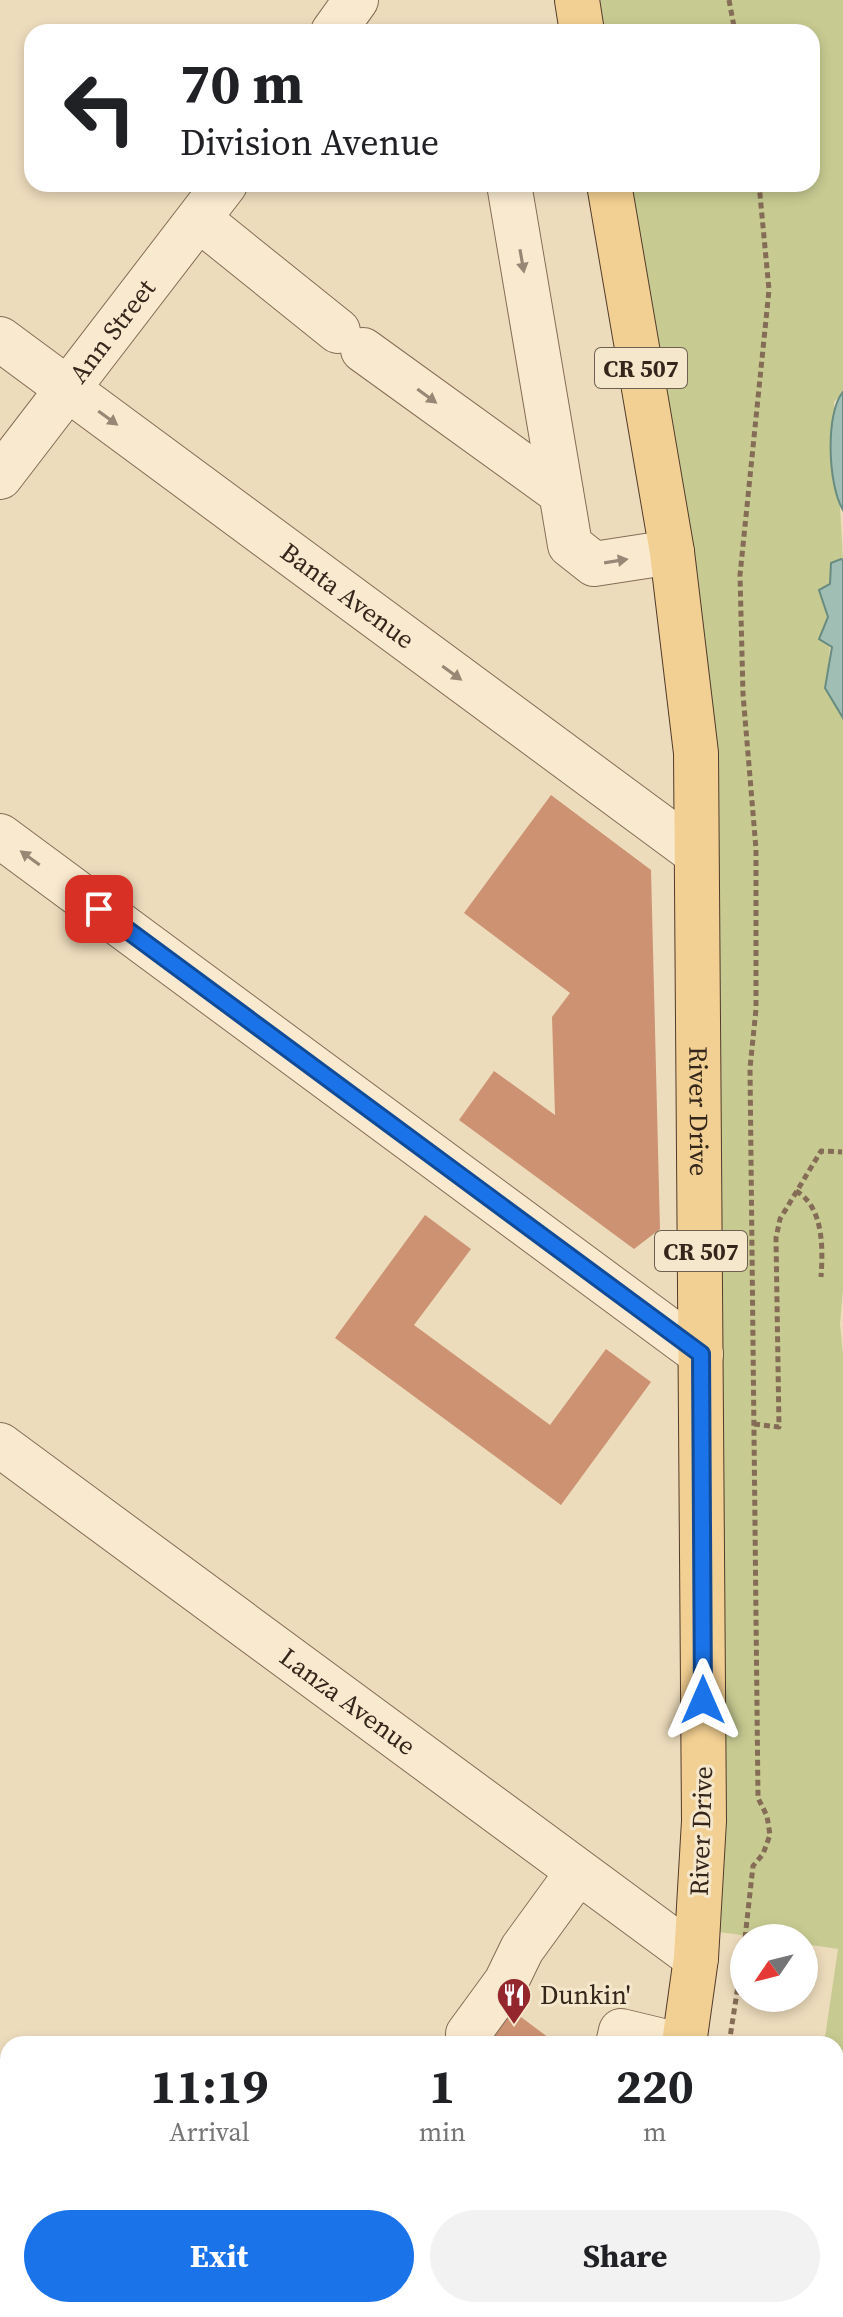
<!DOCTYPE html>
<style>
body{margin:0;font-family:"Source Serif 4",serif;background:#f2f2f2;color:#202124;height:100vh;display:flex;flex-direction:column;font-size:30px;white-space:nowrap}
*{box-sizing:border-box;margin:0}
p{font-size:26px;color:#757577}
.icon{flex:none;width:44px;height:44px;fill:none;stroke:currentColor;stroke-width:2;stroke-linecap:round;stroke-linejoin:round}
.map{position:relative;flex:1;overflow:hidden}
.side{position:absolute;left:0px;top:2036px;width:844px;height:282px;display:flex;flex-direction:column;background:#fff;border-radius:24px 24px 0 0;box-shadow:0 4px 12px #0003}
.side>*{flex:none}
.guide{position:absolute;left:24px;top:24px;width:796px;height:168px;border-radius:24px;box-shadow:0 4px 12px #0003;background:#fff;color:#202124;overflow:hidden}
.needle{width:52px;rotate:235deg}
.tools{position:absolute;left:730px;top:1924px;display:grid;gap:16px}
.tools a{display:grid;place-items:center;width:88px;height:88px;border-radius:50%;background:#fff;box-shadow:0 4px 12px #0003;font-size:40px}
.pin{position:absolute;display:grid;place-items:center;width:68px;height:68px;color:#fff;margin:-34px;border-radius:16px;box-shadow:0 4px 12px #0006}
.me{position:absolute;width:88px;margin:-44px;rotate:0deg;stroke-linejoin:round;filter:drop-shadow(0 0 6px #0008)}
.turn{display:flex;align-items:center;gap:28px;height:168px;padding:0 24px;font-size:36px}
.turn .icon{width:104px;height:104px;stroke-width:2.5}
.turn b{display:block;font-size:56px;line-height:68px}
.eta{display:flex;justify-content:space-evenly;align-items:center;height:136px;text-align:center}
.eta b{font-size:48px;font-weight:700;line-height:56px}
.cta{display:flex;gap:16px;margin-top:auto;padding:16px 24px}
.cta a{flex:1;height:92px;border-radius:48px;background:#1a73e8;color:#fff;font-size:32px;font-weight:700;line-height:92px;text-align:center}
.cta a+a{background:#f2f2f2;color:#202124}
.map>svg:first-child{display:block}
</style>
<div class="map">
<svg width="843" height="2317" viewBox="0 0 843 2317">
<rect width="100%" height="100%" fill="#eddcbc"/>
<path fill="#c7cb91" d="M578 0H843V392L834 402 843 560 830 584 819 590C832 628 832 648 825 688L843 718V1289L840 1324 843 1355V2212H837L843 2244 836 2259V2044H824L838 1949 804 1944V1938H762L698 1929 696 853 608 184H812V32H583Z"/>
<g fill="#a0beb4" stroke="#688c81" stroke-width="2">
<path d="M843 392V510C828 486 825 413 843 392Z"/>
<path d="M841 559 843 560V718L825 688 832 647 819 639 828 617 819 590 830 584 831 563Z"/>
<path d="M843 2244V2317H816L817 2310H836V2259Z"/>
</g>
<g fill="#cc9272">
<path d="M551 795 651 870 660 1229 634 1249 459 1120 494 1071 555 1115 552 1017 570 993 464 913Z"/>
<path d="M425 1215 471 1249 414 1325 550 1425 606 1349 651 1382 561 1505 335 1338Z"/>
<path d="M509 2008 557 2044H483Z"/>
</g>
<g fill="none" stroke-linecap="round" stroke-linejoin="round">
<g stroke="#856c56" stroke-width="46">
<g id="minor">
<path d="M333 32 356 0"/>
<path d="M509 184 570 545 594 564 672 552"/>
<path d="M200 220 338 331"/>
<path id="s1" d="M0 339 696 853"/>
<path d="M363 350 561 493"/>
<path id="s2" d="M0 477 225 184"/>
<path d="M0 836 701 1354"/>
<path id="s3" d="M0 1445 696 1958"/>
<path d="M469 2044 468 2034 506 1982 522 1949 578 1872"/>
<path d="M618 2044 621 2031 675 2044"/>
<path d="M0 2098 8 2104"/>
<path d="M286 2310 295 2317"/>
<path d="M737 2317 739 2310"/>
</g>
</g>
<g stroke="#523b2b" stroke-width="46">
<g id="major">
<path d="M577 0 582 32"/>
<path id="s4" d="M609 184 672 552 696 753 704 1821 696 1958 684 2044"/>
<path d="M634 2317 636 2310"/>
</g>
</g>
<g stroke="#856c56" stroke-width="5" stroke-dasharray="6 4" stroke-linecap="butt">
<path d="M729 0 735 32"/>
<path d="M796 1191C824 1207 823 1249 821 1277"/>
<path d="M754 1424 779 1427 776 1238 780 1219 821 1151 842 1152"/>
<path d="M745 1938 753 1866 763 1854 770 1835 767 1816 758 1798 750 1068 756 1009V849L743 694 740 575 769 290 759 184"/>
<path d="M729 2044 744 1947"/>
<path d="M679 2317 681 2310"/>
</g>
<use href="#minor" stroke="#f9eacf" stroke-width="44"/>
<use href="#major" stroke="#f2cf92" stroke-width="44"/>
</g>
<defs><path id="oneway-solid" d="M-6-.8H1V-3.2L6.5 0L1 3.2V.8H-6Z" transform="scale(2)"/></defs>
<g fill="#968875">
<use href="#oneway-solid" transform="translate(522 261) rotate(80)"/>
<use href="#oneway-solid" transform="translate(427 396) rotate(36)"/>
<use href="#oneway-solid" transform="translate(108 418) rotate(36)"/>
<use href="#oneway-solid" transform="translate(616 561) rotate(-9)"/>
<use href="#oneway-solid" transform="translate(452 673) rotate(36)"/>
<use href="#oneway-solid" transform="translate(30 858) rotate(-144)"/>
</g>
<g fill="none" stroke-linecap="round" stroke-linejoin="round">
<g stroke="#114b97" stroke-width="20">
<path id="route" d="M99 909 701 1354 703 1700"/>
</g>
<use href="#route" stroke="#1a73e8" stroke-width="14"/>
</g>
<defs>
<g id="restaurant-pin" transform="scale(1.8)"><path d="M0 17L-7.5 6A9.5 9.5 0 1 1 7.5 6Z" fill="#94262d" stroke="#f5e7cc"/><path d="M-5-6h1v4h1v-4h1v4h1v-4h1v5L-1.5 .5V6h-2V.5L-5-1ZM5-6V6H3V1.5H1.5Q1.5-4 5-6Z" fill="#fff"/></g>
</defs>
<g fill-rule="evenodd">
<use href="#restaurant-pin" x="514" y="1995"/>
</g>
<g text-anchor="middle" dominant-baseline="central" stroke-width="6" stroke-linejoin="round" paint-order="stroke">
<g fill="#f5e7cc" stroke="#6e6050" stroke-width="2">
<rect x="595" y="348" width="92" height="40" rx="6"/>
<rect x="655" y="1231" width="92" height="40" rx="6"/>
</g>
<g font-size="24" font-weight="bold" fill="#34261b">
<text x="641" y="368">CR 507</text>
<text x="701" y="1251">CR 507</text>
</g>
<g font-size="26" fill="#34261b" stroke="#f5e7cc">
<text stroke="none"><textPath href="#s2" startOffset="184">Ann Street</textPath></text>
<text stroke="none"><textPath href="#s1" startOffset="432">Banta Avenue</textPath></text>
<text stroke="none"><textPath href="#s4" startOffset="934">River Drive</textPath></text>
<text stroke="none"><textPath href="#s3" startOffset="432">Lanza Avenue</textPath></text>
<text transform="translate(701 1831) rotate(-88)">River Drive</text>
</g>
<g font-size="26" fill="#34261b" stroke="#f5e7cc" text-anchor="start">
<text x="540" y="1995">Dunkin'</text>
</g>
</g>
</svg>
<div class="tools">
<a><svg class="needle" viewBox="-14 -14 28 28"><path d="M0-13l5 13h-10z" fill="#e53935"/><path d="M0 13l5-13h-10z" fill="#757577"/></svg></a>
</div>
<div class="pin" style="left:99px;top:909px;background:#d93025"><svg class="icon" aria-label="arrive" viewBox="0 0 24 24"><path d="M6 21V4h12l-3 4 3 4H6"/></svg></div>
<svg class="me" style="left:703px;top:1700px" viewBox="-20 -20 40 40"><path d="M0-17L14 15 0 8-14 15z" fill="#1a73e8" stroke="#fff" stroke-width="4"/></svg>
<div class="guide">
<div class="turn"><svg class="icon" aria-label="left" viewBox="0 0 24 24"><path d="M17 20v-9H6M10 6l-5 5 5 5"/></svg><div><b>70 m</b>Division Avenue</div></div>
</div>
<section class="side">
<div class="eta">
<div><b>11:19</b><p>Arrival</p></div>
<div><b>1</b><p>min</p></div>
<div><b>220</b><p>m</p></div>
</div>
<div class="cta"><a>Exit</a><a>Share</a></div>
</section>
</div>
